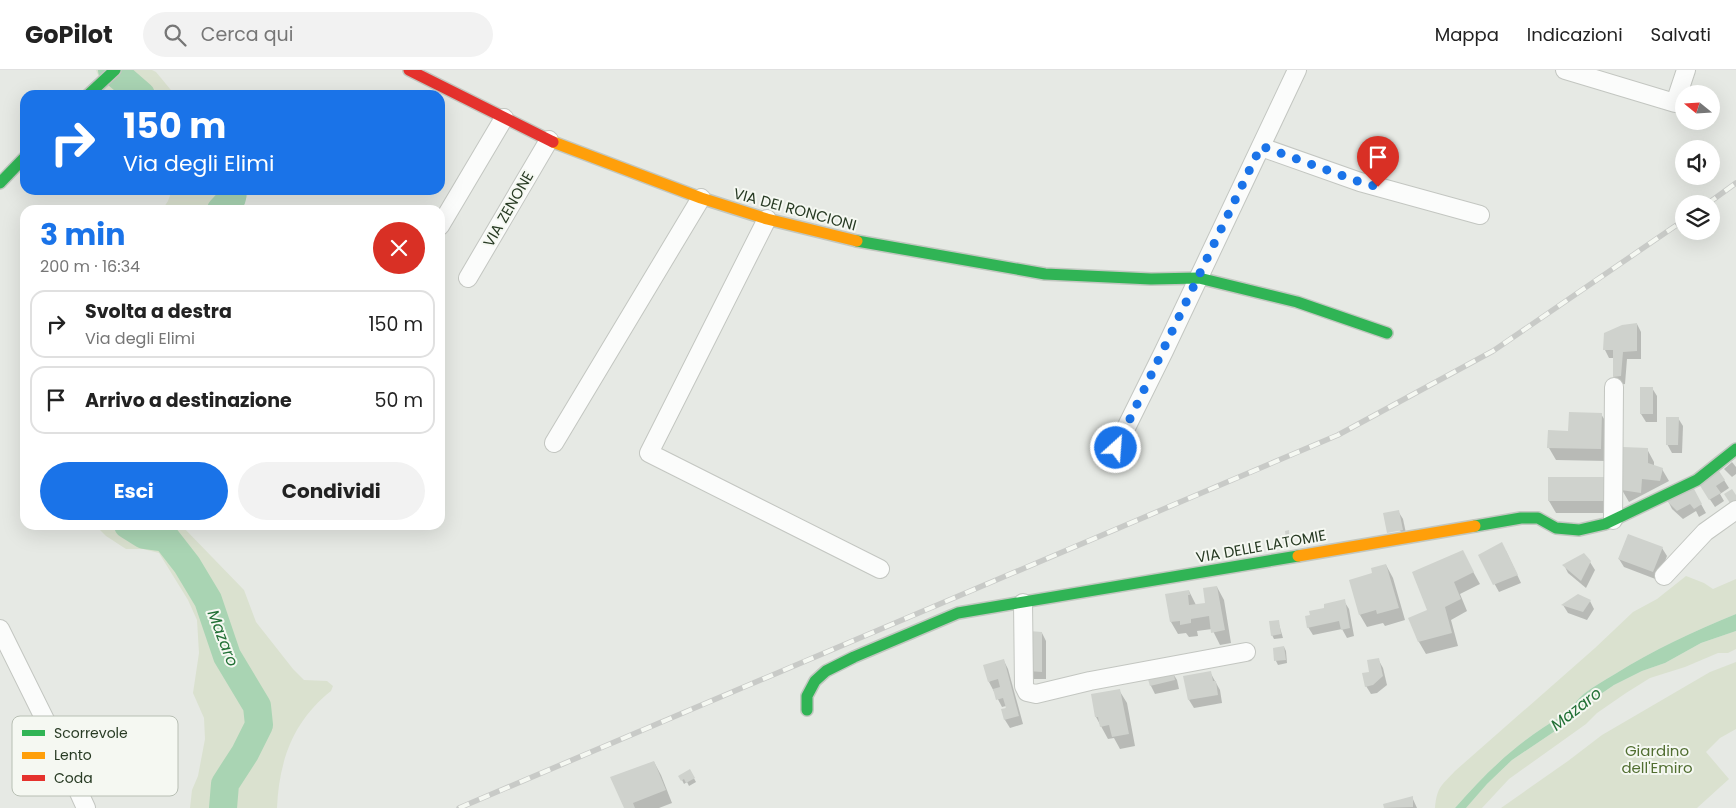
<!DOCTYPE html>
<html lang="it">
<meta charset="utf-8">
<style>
body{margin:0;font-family:Poppins,sans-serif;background:#f2f2f2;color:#222;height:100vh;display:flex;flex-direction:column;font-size:19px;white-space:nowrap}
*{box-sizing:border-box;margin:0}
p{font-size:16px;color:#767676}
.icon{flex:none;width:28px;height:28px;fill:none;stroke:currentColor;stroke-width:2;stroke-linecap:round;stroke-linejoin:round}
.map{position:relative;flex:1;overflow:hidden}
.side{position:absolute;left:20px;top:135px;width:425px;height:325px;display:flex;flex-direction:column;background:#fff;border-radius:15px;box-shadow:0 5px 20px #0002}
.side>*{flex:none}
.hud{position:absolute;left:20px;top:20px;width:425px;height:105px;border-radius:15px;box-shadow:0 5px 20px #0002;background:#1a73e8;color:#fff;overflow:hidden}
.needle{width:32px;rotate:288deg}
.fabs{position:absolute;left:1675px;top:15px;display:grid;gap:10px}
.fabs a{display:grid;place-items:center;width:45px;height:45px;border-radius:50%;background:#fff;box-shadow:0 5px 20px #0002;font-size:25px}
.pin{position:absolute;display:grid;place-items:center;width:42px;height:42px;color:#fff;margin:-51px -21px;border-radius:50% 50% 50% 0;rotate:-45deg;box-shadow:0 0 5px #0007}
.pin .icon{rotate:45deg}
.me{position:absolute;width:55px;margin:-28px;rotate:26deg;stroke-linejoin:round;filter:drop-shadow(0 0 4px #0008)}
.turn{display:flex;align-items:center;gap:18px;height:105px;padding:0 20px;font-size:22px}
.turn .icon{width:65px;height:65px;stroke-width:2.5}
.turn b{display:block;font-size:35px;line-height:42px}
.round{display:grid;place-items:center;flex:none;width:52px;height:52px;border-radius:26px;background:#f2f2f2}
.head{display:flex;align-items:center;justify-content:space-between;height:85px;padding:0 20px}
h1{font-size:30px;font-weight:700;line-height:38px;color:#1a73e8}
.action{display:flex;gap:10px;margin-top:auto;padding:10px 20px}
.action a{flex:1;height:58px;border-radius:30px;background:#1a73e8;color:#fff;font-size:20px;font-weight:700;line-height:58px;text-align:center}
.action a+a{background:#f2f2f2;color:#222}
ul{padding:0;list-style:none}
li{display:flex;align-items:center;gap:15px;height:68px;margin:0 10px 8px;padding:0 10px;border:2px solid #e0e0e0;border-radius:15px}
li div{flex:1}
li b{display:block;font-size:19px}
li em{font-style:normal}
header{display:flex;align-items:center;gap:30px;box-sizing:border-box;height:70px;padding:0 25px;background:#fff;border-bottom:1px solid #e0e0e0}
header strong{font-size:24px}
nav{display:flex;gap:28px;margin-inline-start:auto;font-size:18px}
.search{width:350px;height:45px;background:#f2f2f2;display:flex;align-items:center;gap:12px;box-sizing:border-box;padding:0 18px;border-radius:28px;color:#767676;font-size:19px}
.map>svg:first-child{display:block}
</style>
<header>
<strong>GoPilot</strong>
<div class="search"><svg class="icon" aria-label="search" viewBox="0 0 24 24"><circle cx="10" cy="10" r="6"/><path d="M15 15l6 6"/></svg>Cerca qui</div>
<nav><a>Mappa</a><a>Indicazioni</a><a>Salvati</a></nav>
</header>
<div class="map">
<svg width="1736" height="738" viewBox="0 0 1736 738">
<rect width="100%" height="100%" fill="#e6e9e4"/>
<g fill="#dae1cf">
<path d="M96 0H152L156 2 175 25H106Z"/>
<path d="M172 120H248L247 127 239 140H162L168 131Z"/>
<path d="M95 455H181L244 520 256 552 293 599 304 610 327 611 333 616 331 621C293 651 279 691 277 738H190L192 720 198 706 205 669 204 648 193 623 199 583 197 550 188 530 159 483 143 479H126L106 466Z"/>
<path d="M1686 506 1704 513 1713 519 1736 509V544C1694 561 1653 580 1615 604 1605 610 1594 616 1585 623 1577 629 1572 638 1564 645 1521 669 1487 701 1455 738H1435C1437 717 1441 716 1455 701L1595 578 1633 542 1657 529Z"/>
<path d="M1736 561V579L1728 583H1718L1685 597 1650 608 1626 623 1597 643 1586 654 1509 709 1482 738H1466L1487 714 1512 690 1564 655 1592 630 1614 615 1642 601 1665 593 1701 573Z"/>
<path d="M1736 592V659L1720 668 1706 682 1729 709 1697 738H1501L1568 691 1602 665 1710 602Z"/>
</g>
<path fill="#a9d4b3" d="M1736 544V561L1701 573 1665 593 1642 601 1614 615 1592 630 1564 655 1512 690 1487 714 1466 738H1455C1487 701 1521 669 1564 645 1572 638 1577 629 1585 623 1594 616 1605 610 1615 604 1653 580 1694 561 1736 544Z"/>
<g fill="#0003">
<path d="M1637 254 1641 262V289H1627L1625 314 1619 315 1614 307V288H1609L1605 280Z"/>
<path d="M1652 318 1657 326V352H1646L1641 344Z"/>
<path d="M1601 344 1609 357 1608 391 1556 390 1549 378 1570 362Z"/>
<path d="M1678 348 1683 356 1682 383H1672L1667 374Z"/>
<path d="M1647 379 1654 392V396L1662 399 1669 411 1629 432 1622 420Z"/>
<path d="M1732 392 1736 397V404L1732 407 1724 399Z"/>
<path d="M1719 402 1729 418 1720 424 1724 431 1715 437 1705 422Z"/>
<path d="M1603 408 1611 420V443H1556L1549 431Z"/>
<path d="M1692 418 1706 443 1699 447 1696 441 1683 449 1672 439 1668 431Z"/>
<path d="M1398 441 1403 449 1407 468 1384 444Z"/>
<path d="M1662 478 1667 486 1658 510 1624 497 1619 489Z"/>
<path d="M1506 481 1521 513 1499 522 1479 486Z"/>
<path d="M1462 482 1480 514 1460 524 1467 541 1451 550 1458 576 1426 584 1419 572 1410 549 1428 541Z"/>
<path d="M1590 492 1595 500 1586 518 1568 503 1564 495Z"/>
<path d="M1386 495 1393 508 1405 550 1385 556 1383 553 1367 557 1360 545 1374 504Z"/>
<path d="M1217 517 1224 530 1231 573 1220 575 1212 559 1197 561 1198 566 1189 567 1186 563 1178 564 1171 552 1189 521 1196 535 1207 534Z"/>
<path d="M1344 531 1349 539 1354 566 1347 568 1342 559 1313 565 1308 557 1311 546Z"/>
<path d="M1590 531 1594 539 1587 550 1568 543 1563 535Z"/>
<path d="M1278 551 1283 568 1274 569 1272 565Z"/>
<path d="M1042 563 1046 571V609H1034L1029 601Z"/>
<path d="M1284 577 1286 581 1287 593 1278 595 1276 591 1274 579Z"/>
<path d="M1378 589 1383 598 1387 615 1377 623 1371 624 1366 616 1371 603Z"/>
<path d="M1004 591 1008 599 1023 654 1010 658 1005 650 1006 636 1002 637 989 612Z"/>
<path d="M1172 602 1177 610 1179 619 1155 624 1151 616 1149 607Z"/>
<path d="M1210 602 1220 620 1222 633 1194 638 1189 630Z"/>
<path d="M1119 620 1127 633 1135 676 1120 679 1114 668 1108 669 1096 647Z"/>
<path d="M654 692 661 705 672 733 659 738H625Z"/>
<path d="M690 701 696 712 689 716 687 712 684 714 680 706Z"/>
<path d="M1412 727 1417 738H1385V735Z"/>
</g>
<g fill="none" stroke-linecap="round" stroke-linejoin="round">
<g stroke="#a9d4b3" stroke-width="28">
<path d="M112 0 141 25"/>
<path d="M221 140 232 128 233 120"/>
<path d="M128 455 144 465 166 468 187 495 208 530 227 586 257 636 259 655 245 683 225 714 223 738"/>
</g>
</g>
<g fill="#cfd2cd">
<path d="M1637 253V281L1623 282 1621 306 1613 307V280H1603L1604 263 1622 255Z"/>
<rect x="1640" y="317" width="13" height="27"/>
<path d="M1569 342 1602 343 1601 379 1547 378 1548 360 1568 361Z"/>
<path d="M1666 347H1679L1678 375H1666Z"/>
<path d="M1623 377 1648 378V393L1663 398 1660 411 1642 409 1641 423 1621 420Z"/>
<path d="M1719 401 1725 410 1716 416 1721 423 1709 430 1699 414Z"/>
<rect x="1548" y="407" width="56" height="24"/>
<path d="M1693 417 1702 434 1694 439 1690 434 1677 441 1666 430Z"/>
<path d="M1732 419 1736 425V433L1732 436 1724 424Z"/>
<path d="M1399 440 1403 460 1387 463 1383 443Z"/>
<path d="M1289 460 1290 478H1284L1283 470H1286L1285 461Z"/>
<path d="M1628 464 1663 477 1653 502 1618 489Z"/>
<path d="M1502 472 1518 505 1493 515 1478 485Z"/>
<path d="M1463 480 1474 502 1454 512 1461 529 1445 537 1452 563 1418 572 1408 548 1427 540 1412 502Z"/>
<path d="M1584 483 1591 491 1581 511 1562 495Z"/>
<path d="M1386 494 1399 538 1377 544 1376 540 1359 545 1349 510 1372 503 1371 498Z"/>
<path d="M1217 516 1225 560 1211 563 1209 546 1191 549V553L1180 555V551L1170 552 1165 524 1189 520 1190 525H1188L1189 535 1205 533 1203 518Z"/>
<path d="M1578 524 1591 530 1583 542 1561 535Z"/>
<path d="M1345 529 1350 558 1341 560 1339 551 1307 558 1305 546 1310 545 1309 541 1324 538V534Z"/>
<path d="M1279 550 1281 564 1271 566 1269 551Z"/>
<path d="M1029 561 1042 562V602L1028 601Z"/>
<path d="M1284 576 1286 590 1274 591 1273 578Z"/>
<path d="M1379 588 1383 606 1373 615 1365 617 1362 603 1369 602 1367 590Z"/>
<path d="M1004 589 1019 646 1004 650 1001 639 1006 638 1003 628 996 630 993 619 1000 617 998 609 988 612 983 595Z"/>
<path d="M1173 600 1175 610 1150 616 1147 606Z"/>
<path d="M1211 601 1213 611H1216L1218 625 1188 630 1183 606Z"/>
<path d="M1120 619 1129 664 1112 667 1109 655 1100 657 1098 647H1095L1091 624Z"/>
<path d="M654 691 666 720 633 733 635 738H624L610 707Z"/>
<path d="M690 699 695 708 686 713 684 709 681 711 678 706Z"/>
<path d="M1413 726V737L1384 738 1383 734Z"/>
</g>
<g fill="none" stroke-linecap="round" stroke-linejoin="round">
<g stroke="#c3c6c1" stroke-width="20">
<g id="street">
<path d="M1565 0 1675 33 1686 0"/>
<path d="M1261 77 1360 112 1480 145"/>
<path d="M767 149 649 383 880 499"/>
<path d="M440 156 504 48"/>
<path d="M468 208 549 70"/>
<path d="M554 373 701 128"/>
<path d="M1116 378 1164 281 1297 0"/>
<path d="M1613 450 1614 317"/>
<path d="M1664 506 1705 462 1736 440"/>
<path d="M1023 533 1024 616 1027 622 1036 624 1090 611 1246 582"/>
<path d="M0 559 56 672 86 738"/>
</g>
</g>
<g stroke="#c2c7c0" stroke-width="14">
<g id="fast">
<path d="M88 25 115 0"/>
<path d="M0 113 25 87"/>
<path d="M857 171 1045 204 1151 209 1199 208 1297 232 1387 263"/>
<path d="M1475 456 1521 448H1538L1556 458 1579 460 1605 454 1697 410 1736 379"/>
<path d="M807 640V626L815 611 826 601 854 587 958 543 1298 486"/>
</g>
</g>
<g stroke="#c2c7c0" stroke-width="14">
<g id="slow">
<path d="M553 72 701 128 767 149 857 171"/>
<path d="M1298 486 1475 456"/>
</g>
</g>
<g stroke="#c2c7c0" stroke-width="14">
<path id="jam" d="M409 0 553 72"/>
</g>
<use href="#street" stroke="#fbfcfb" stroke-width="18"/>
<use href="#fast" stroke="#30b455" stroke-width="11"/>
<use href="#slow" stroke="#ff9f0a" stroke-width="11"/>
<use href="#jam" stroke="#e5322d" stroke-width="11"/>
<g stroke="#c8cac7" stroke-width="5.5">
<g id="rail">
<path d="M1707 134 1736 113"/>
<path d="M459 738 1338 365 1493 281 1684 150"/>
</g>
</g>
<use href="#rail" stroke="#f5f8f2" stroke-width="4" stroke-dasharray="11" stroke-linecap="butt"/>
</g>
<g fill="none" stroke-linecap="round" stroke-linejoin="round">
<path stroke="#1a73e8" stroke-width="9" stroke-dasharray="0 16.2" d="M1116 378 1261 76 1360 112 1378 117"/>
</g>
<g text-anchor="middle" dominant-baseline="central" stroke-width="4" stroke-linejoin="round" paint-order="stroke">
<g font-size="15" fill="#283b24" stroke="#f5f8f2">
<text transform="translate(508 139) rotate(-60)">VIA ZENONE</text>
<text transform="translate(795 139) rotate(15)">VIA DEI RONCIONI</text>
<text transform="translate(1261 476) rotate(-10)">VIA DELLE LATOMIE</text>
</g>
<g font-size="15" fill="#516e31" stroke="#f5f8f2">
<text x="1657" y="680">Giardino<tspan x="1657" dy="17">dell'Emiro</tspan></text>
</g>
<g font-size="16" font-style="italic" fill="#237137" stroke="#f5f8f2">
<text transform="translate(223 568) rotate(69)">Mazaro</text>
<text transform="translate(1576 639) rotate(-38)">Mazaro</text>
</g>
</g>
<rect x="12" y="646" width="166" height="80" rx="8" fill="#f5f8f2" stroke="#b8bfb4" stroke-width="1"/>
<rect x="22" y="660" width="23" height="6" fill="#30b455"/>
<rect x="22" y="682" width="23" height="7" fill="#ff9f0a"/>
<rect x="22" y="705" width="23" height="6" fill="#e5322d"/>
<g font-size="14" fill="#283b24">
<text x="54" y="668">Scorrevole</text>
<text x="54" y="690">Lento</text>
<text x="54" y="713">Coda</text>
</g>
</svg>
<div class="fabs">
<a><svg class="needle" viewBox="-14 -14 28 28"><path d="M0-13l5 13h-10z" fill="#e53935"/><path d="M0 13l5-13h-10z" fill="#767676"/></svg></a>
<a><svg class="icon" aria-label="sound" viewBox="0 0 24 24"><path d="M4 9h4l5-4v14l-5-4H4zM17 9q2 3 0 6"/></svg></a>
<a><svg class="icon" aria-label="layers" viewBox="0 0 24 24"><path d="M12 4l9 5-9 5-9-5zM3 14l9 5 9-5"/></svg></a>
</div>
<div class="pin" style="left:1378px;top:117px;background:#d93025"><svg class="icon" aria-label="arrive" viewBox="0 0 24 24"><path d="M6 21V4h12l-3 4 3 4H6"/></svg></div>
<svg class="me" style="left:1116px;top:378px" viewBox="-20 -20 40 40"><circle r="17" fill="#1a73e8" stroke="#fff" stroke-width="3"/><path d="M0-11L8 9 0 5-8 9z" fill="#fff"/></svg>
<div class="hud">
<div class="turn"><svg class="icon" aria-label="right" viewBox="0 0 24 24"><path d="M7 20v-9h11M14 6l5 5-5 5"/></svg><div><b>150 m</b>Via degli Elimi</div></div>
</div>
<section class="side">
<div class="head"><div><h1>3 min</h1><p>200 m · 16:34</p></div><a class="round" style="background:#d93025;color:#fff"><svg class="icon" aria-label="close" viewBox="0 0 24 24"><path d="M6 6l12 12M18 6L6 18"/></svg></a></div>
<ul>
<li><svg class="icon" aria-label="right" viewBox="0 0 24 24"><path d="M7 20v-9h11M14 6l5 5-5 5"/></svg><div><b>Svolta a destra</b><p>Via degli Elimi</p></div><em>150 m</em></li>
<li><svg class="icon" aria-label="arrive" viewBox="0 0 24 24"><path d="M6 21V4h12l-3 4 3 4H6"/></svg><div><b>Arrivo a destinazione</b></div><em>50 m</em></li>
</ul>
<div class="action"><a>Esci</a><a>Condividi</a></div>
</section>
</div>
